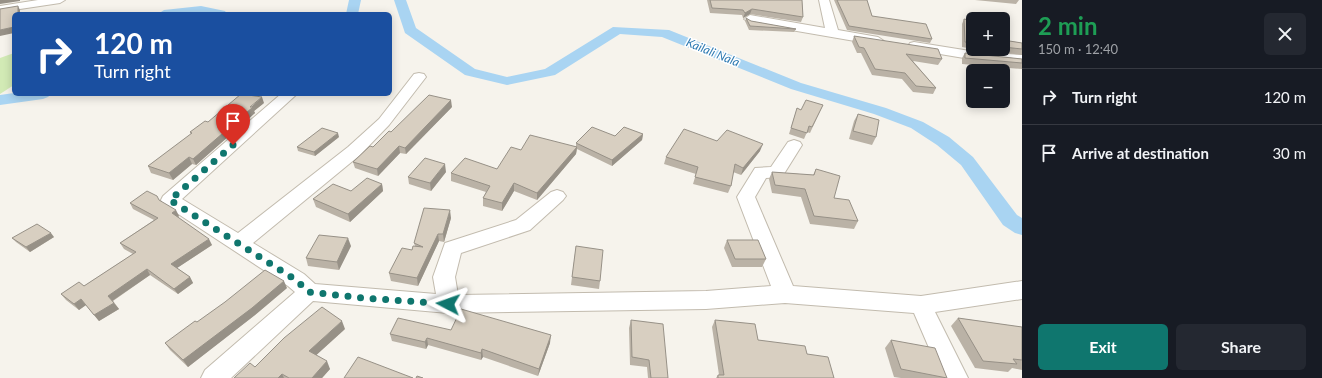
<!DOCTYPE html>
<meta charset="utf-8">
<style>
body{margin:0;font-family:Lato,sans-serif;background:#242831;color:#f1f3f6;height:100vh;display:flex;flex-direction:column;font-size:15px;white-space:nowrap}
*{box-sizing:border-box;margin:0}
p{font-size:13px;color:#9ea1a6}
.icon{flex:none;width:22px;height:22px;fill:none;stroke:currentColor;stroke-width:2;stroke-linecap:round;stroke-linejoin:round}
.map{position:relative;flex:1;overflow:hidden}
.side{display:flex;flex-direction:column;background:#171b24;width:300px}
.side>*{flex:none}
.banner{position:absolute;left:12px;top:12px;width:380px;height:84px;border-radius:6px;box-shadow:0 2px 10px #0003;background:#1a4fa0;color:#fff;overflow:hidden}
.fabs{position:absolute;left:966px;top:12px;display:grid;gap:8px}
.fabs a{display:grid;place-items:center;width:44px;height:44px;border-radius:6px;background:#171b24;box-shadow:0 2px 10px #0003;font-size:20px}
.pin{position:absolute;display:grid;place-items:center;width:34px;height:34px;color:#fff;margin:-41px -17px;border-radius:50% 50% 50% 0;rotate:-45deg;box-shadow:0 0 4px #0007}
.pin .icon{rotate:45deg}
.me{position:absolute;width:44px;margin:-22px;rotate:274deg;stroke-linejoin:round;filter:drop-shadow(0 0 3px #0008)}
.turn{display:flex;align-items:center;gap:14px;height:84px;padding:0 16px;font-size:18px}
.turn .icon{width:52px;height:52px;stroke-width:2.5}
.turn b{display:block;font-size:28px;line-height:34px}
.round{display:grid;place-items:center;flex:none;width:42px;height:42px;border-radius:6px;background:#242831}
.summary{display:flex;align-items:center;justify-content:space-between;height:68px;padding:0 16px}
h1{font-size:24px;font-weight:700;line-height:30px;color:#1e9e55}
.cta{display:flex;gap:8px;margin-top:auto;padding:8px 16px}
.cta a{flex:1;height:46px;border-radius:6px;background:#0f766e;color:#fff;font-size:16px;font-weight:700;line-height:46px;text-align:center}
.cta a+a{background:#242831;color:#f1f3f6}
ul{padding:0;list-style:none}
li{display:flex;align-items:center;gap:12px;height:56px;padding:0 16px;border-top:1px solid #363941}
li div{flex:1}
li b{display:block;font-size:15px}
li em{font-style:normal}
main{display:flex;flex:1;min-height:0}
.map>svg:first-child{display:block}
</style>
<main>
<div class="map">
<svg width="1022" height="378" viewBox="0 0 1022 378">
<rect width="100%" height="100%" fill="#f6f3ec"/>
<path fill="#d2eab5" d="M14 53V85L0 94V58Z"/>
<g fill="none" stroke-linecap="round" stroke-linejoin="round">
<g fill="#a9d4f2" fill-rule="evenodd">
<path d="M349 0H361L358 14H346Z"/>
<path d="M394 0H406L416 28 475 69 507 77 545 69 613 27 669 30 801 83 886 108 923 122 949 137 973 157 1017 215 1022 218V235L1015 233 1003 225 961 165 937 145 911 128 874 114 791 89 662 37 620 34 555 75 507 85 465 75 405 33Z"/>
<path d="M201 6 225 11 227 14H158L164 10Z"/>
<path d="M14 93V94H51L48 97 43 99 0 105V95Z"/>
</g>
<g stroke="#c2bbae" stroke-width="2">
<g id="street">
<path d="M38 0H65L60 3 0 12V6Z"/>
<path d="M819 0H829L838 30 878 37 884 41 878 45 750 23 744 19 750 15 825 28Z"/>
<path d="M914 42 970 51 1022 55V63L970 59 910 49 908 46 910 43Z"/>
<path d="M419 73 424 74 426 77 389 125 360 155 253 243 304 274 315 284 436 294 433 277 445 243 516 220 551 192 557 190 563 192 566 196 563 200 530 230 461 253 455 277 458 295 706 291 771 286 737 197 755 168 771 167 788 142 794 140 800 142 802 145 782 177 766 178 755 197 793 286 921 296 1022 281V299L935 312 968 378H942L914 313 785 303 706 309 448 313 313 301 231 378H201L205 370 295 292 288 286 163 204 161 200 163 196 281 94H297L182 199 238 233 348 147 379 119 414 74Z"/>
</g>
</g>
<use href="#street" fill="#fff" fill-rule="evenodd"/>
</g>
<g fill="#bab2a6">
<path d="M707 0H802L803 17 801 22 750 14 743 18 742 15 710 13Z"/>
<path d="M834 0H867L872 16 932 39 930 43 847 30Z"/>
<path d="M975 0H1019L1016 4Z"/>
<path d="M746 18 751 21 796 29 794 32 749 30 745 21Z"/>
<path d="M964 19 973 21V49L962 47V24Z"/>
<path d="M854 36 942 59 938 65 913 61 936 88 933 94 913 92 902 79 872 75 861 53H857L852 42Z"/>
<path d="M1003 40 1022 43V55L975 49H1003Z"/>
<path d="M965 53 1022 59V69L962 64V58Z"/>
<path d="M264 103 254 111 255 113 196 165 192 164 173 180 151 173 148 166 191 135 190 132 208 122Z"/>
<path d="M823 105 810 133 807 132 804 139 789 134 797 108 801 110Z"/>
<path d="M452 107 406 154 400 153 378 176 355 168 353 162 373 147 391 132Z"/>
<path d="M858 114 876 137 872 145 849 139 854 121Z"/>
<path d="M643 134 642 140 612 166 577 149 576 154 537 200 514 191 502 211 483 206V198L486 192 451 181V173L497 169 521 150 576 146V143L615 136Z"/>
<path d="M339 137 315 156 298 151 297 147Z"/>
<path d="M717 141 760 151 741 175 733 172 731 186 728 193 693 184 696 174 664 164 666 157Z"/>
<path d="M816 169 834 198 858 221 854 229 810 224 801 197 772 193 769 179 772 172 813 175Z"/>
<path d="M446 172 431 191 409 184 408 177Z"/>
<path d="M382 184 383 191 350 222 316 207 313 199 351 191Z"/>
<path d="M159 200 179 216 178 217 212 245 177 268 190 277 193 283 178 294 150 275 113 301 119 309 99 321 86 305 79 310 66 300 61 294 84 286 133 254 124 249 120 243 154 220 133 209 130 203Z"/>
<path d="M451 218 444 242 439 241 418 286 391 281 389 273 412 250 415 246 414 243Z"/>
<path d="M54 237 30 252 16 242 12 238Z"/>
<path d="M727 240 766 259 762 267H732L724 248Z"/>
<path d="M351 246 339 270 308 266 306 258Z"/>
<path d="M576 246 600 281 599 289 571 285Z"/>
<path d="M287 288 255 315 188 367 170 350 165 343 197 322Z"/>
<path d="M958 318 1022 327V370L1012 368 1008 372 975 368 951 326Z"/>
<path d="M631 320 668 378H648L647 367 630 365 629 328Z"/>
<path d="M715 320 758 340 807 354 834 378H716L718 375H719L712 327Z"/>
<path d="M345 329 316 355 330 369 322 378H234L255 367Z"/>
<path d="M451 330 550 343 538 376 483 357 481 360 428 345 426 349 392 341 390 334Z"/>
<path d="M891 340 947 378H901L894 377 885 348Z"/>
</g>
<g fill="#979187">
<path d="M0 0H20V1L0 4Z"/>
<path d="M18 6 20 10V14H18Z"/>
<path d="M752 9 750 14 743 18 745 13Z"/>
<path d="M14 27V33L0 36V30Z"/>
<path d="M262 97 264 103 254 111 255 113 196 165 193 159Z"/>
<path d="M451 100 452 107 406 154 405 148Z"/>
<path d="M338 133 339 137 315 156 314 152Z"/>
<path d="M643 134 642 140 612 166V160Z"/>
<path d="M763 144 760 151 741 175 743 168Z"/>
<path d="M399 146 400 153 378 176 377 169Z"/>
<path d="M577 147 576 154 537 200V193Z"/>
<path d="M189 157 192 164 173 180 169 173Z"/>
<path d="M445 164 446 172 431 191 430 183Z"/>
<path d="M514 183V191L502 211V203Z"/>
<path d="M382 184 383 191 350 222 348 214Z"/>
<path d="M176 210 179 216 176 219 172 213Z"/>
<path d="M450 210 451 218 444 242 443 234Z"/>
<path d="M51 233 54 237 30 252 26 247Z"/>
<path d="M438 234 439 241 418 286 417 278Z"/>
<path d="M348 238 351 246 339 270 337 262Z"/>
<path d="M209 239 212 245 174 270 171 264Z"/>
<path d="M147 269 150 275 112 301 108 296Z"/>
<path d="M190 277 193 283 178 294 174 289Z"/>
<path d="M284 281 287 288 255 315 188 367 183 360Z"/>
<path d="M81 299 86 305 79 310 74 304Z"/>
<path d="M114 303 119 309 99 321 94 315Z"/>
<path d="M342 321 345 329 312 359 309 351Z"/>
<path d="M551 335 550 343 538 376 539 369Z"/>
<path d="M427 338 428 345 426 349 425 342Z"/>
<path d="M482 349 483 357 481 360V353Z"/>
<path d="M327 361 330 369 322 378H312Z"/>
<path d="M282 374 284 378H278Z"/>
</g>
<g fill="#d8cfc1" stroke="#979187">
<path d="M710 0H802L803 17 752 9 745 13 743 10 712 8Z"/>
<path d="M837 0H867L872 16 926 24 932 39 849 26Z"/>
<path d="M18 6V14H14V27L0 30V9Z"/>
<path d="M746 18 751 21 796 29 750 26Z"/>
<path d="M964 19 973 21V43L965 42Z"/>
<path d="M854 36 938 49 942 59 906 54 936 88 916 86 905 73 875 69 864 48 859 47Z"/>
<path d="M1003 40 1022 43V49L1003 47Z"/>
<path d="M965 53 1022 59V63L965 58Z"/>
<path d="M241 94 262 97 250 107H253L193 159 189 157 169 173 148 166 192 133 190 132 205 121 208 122Z"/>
<path d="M429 95 451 100 405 148 399 146 377 169 353 162 370 146 373 147 389 131 391 132Z"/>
<path d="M806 100 823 105 812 127 809 126 807 133 791 128 797 108 801 110Z"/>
<path d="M858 114 879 120 876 137 853 131Z"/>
<path d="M592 127 615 136 624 127 643 134 612 160 576 143Z"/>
<path d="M322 128 338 133 314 152 297 147Z"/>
<path d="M684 129 717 141 727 130 763 144 743 168 735 164 731 186 695 177 698 167 666 157Z"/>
<path d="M530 135 577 147 537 193 514 183 502 203 483 198 490 186 451 173 465 158 497 169 511 147 521 150Z"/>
<path d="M425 158 445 164 430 183 408 177Z"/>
<path d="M816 169 840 176 834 198 849 200 858 221 814 216 805 189 775 185 772 172 814 175Z"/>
<path d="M367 178 382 184 348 214 313 199 333 184 351 191Z"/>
<path d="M147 191 157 196 159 200 176 210 172 213 209 239 171 264 190 277 174 289 147 269 108 296 114 303 94 315 81 299 74 304 61 294 79 282 84 286 136 252 120 243 158 218 130 203Z"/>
<path d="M424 208 450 210 443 234H438L417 278 389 273 402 248 412 250 413 246 423 247 414 243Z"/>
<path d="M37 224 51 233 26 247 12 238Z"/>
<path d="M319 235 348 238 337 262 306 258Z"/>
<path d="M727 240H758L766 259H735Z"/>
<path d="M576 246 603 250 600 281 572 277Z"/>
<path d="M265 270 284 281 252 308 183 360 165 343 195 321 197 322 225 302Z"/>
<path d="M322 307 342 321 309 351 327 361 312 378H289L282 374 278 378H234L250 363 255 367 284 338Z"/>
<path d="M461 309 551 335 539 369 482 349 481 353 427 338 425 342 390 334 398 318 451 330Z"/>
<path d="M958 318 1022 327V360L1013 359 1017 364 983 361Z"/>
<path d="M631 320 663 324 668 378H651L649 360 632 357Z"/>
<path d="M715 320 755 324 758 340 805 346 807 354 828 357 834 378H718V375H724Z"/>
<path d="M891 340 935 348 947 378 901 369Z"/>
<path d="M358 357 413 378H344Z"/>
<path d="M417 376 423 378H416Z"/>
</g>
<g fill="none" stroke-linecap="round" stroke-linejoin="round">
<path stroke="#0f766e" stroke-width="7" stroke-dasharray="0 12.6" d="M233 145 170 200 296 280 309 292 363 298 448 304"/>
</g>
<g text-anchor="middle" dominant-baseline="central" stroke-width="3" stroke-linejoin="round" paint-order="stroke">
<g font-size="12" font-style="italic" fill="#2e7ab2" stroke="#fff">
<text transform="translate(713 52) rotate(22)">Kailali Nala</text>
</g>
</g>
</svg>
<div class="fabs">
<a>+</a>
<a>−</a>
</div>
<div class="pin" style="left:233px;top:145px;background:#d93025"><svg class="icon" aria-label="arrive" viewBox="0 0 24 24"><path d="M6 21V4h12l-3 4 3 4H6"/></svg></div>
<svg class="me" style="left:448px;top:304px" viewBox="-20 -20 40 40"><path d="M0-17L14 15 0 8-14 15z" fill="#0f766e" stroke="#fff" stroke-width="4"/></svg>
<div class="banner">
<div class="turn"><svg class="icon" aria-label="right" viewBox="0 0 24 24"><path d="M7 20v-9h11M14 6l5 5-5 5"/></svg><div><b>120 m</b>Turn right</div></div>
</div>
</div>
<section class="side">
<div class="summary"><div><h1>2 min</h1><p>150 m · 12:40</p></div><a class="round"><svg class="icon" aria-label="close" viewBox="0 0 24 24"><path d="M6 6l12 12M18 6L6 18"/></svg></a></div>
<ul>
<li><svg class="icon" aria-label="right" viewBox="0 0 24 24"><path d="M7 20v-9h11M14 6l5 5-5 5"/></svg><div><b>Turn right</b></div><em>120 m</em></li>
<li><svg class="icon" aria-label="arrive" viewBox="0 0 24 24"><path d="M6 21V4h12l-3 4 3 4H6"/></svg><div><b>Arrive at destination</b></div><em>30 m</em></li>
</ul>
<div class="cta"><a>Exit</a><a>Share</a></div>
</section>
</main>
